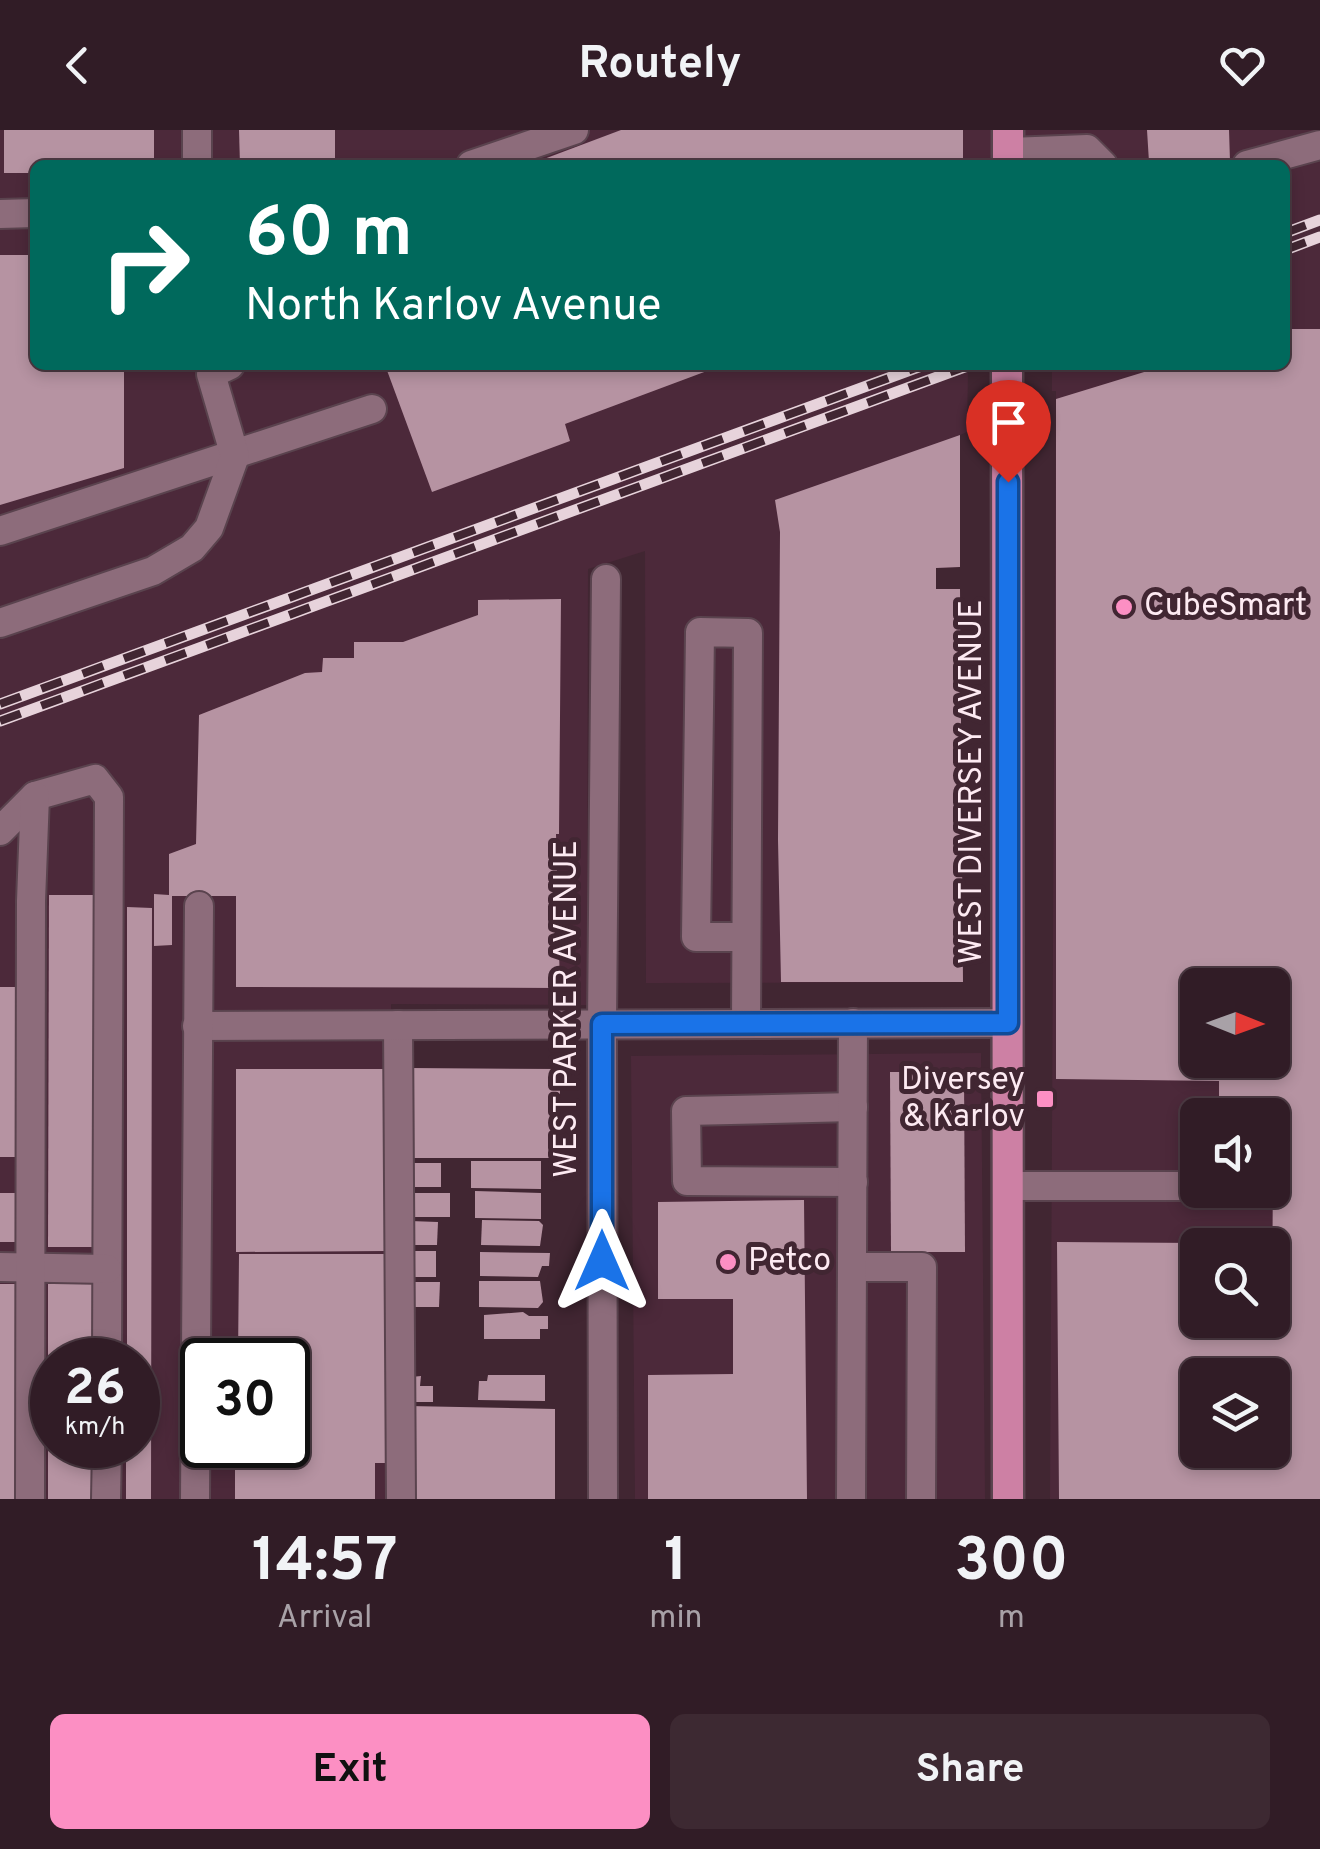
<!DOCTYPE html>
<style>
body{margin:0;font-family:Overpass,sans-serif;background:#3d2932;color:#f1f3f6;height:100vh;display:flex;flex-direction:column;font-size:38px;white-space:nowrap}
*{box-sizing:border-box;margin:0}
p{font-size:32px;color:#a8a1a7}
.icon{flex:none;width:55px;height:55px;fill:none;stroke:currentColor;stroke-width:2;stroke-linecap:round;stroke-linejoin:round}
.map{position:relative;height:1369px;overflow:hidden}
.drawer{display:flex;flex-direction:column;background:#311c26;flex:1}
.drawer>*{flex:none}
.hud{position:absolute;left:30px;top:30px;width:1260px;height:210px;border-radius:15px;box-shadow:0 5px 15px #0003,0 0 0 2px #4c3a43;background:#00695c;color:#fff;overflow:hidden}
.needle{width:65px;rotate:91deg}
.controls{position:absolute;left:1180px;top:838px;display:grid;gap:20px}
.controls a{display:grid;place-items:center;width:110px;height:110px;border-radius:15px;background:#311c26;box-shadow:0 5px 15px #0003,0 0 0 2px #4c3a43;font-size:50px}
.speed{position:absolute;left:30px;top:1208px;display:flex;gap:20px;font-size:50px;font-weight:700;text-align:center}
.speed>*{display:grid;place-content:center;width:130px;height:130px;border-radius:50%;background:#311c26;box-shadow:0 5px 15px #0003,0 0 0 2px #4c3a43;line-height:1}
.speed small{font-size:25px;font-weight:400}
.speed .limit{border:5px solid #111;border-radius:15px;background:#fff;color:#111}
.pin{position:absolute;display:grid;place-items:center;width:85px;height:85px;color:#fff;margin:-102px -42px;border-radius:50% 50% 50% 0;rotate:-45deg;box-shadow:0 0 10px #0007}
.pin .icon{rotate:45deg}
.me{position:absolute;width:110px;margin:-55px;rotate:0deg;stroke-linejoin:round;filter:drop-shadow(0 0 8px #0008)}
.turn{display:flex;align-items:center;gap:35px;height:210px;padding:0 50px;font-size:45px}
.turn .icon{width:130px;height:130px;stroke-width:2.5}
.turn b{display:block;font-size:70px;line-height:85px}
.eta{display:flex;justify-content:space-evenly;align-items:center;height:170px;text-align:center}
.eta b{font-size:60px;font-weight:700;line-height:70px}
.action{display:flex;gap:20px;margin-top:auto;padding:20px 50px}
.action a{flex:1;height:115px;border-radius:15px;background:#fc8fc3;color:#111;font-size:40px;font-weight:700;line-height:115px;text-align:center}
.action a+a{background:#3d2932;color:#f1f3f6}
header{display:flex;justify-content:space-between;align-items:center;height:130px;padding:0 50px;background:#311c26;font-size:45px;font-weight:700}
.map>svg:first-child{display:block}
</style>
<header><svg class="icon" aria-label="back" viewBox="0 0 24 24"><path d="M15 5l-7 7 7 7"/></svg>Routely<svg class="icon" aria-label="heart" viewBox="0 0 24 24"><path d="M12 20l-8-8c-3-5 5-10 8-4 3-6 11-1 8 4z"/></svg></header>
<div class="map">
<svg width="1320" height="1369" viewBox="0 0 1320 1369">
<rect width="100%" height="100%" fill="#412632"/>
<g fill="#4c293a" fill-rule="evenodd">
<path d="M0 0H1320V1369H1050L1056 261H1052V235H1285V35H35V235H964L965 243 968 242 967 302 960 305V437L936 438V458L963 852 646 853 645 421 588 439 587 875 391 874 393 1369H0ZM1198 855H1272V930H1198ZM1198 985H1272V1060H1198ZM1198 1115H1272V1190H1198ZM52 1230H138V1315H52ZM202 1230H288V1315H202ZM1198 1245H1272V1320H1198Z"/>
<path d="M981 923 985 1369H635L631 926Z"/>
</g>
<g fill="#b693a2" fill-rule="evenodd">
<path d="M4 0H154V35H35V43H4Z"/>
<path d="M239 0H335V35H240Z"/>
<path d="M621 0H963V35H528Z"/>
<path d="M1147 0H1229L1230 32H1149Z"/>
<path d="M0 125H35V235H124V338L0 375Z"/>
<path d="M1285 199H1320V1369H1059L1057 1112 1198 1113V1190H1272L1273 1029 1272 985H1219V951L1056 949V269L1167 235H1285ZM1198 855H1272V930H1198ZM1198 1245H1272V1320H1198Z"/>
<path d="M385 235H723L565 294 570 311 432 362Z"/>
<path d="M960 305V437L936 438V459H960L963 852H781L778 710 780 402 775 370Z"/>
<path d="M561 469 559 704H556L560 858 236 857V766H172V815L154 816V764L169 765V724L196 714 199 585 305 543 322 542 323 528H354V512H403L478 485V470Z"/>
<path d="M49 765H97L96 1117H48Z"/>
<path d="M127 777 152 778 151 1369H126V1315H138V1230H127Z"/>
<path d="M0 857H18L17 1027H0Z"/>
<path d="M409 938 560 939V1028H408Z"/>
<path d="M236 939H386V1121L236 1122Z"/>
<path d="M890 942H964L965 1122H891Z"/>
<path d="M471 1031H541V1059L471 1058Z"/>
<rect x="412" y="1033" width="29" height="24"/>
<path d="M475 1061 541 1063V1089L475 1088Z"/>
<rect x="0" y="1063" width="18" height="49"/>
<rect x="410" y="1063" width="40" height="24"/>
<path d="M804 1070 807 1369H648V1245L733 1244V1169H658V1072Z"/>
<path d="M482 1090 539 1091 543 1095 540 1116 481 1115Z"/>
<path d="M410 1091 438 1092 437 1115H410Z"/>
<rect x="409" y="1121" width="27" height="26"/>
<path d="M480 1122 550 1123 549 1136H542L538 1147 480 1146Z"/>
<path d="M239 1124H387L388 1333H375V1369H235V1335L311 1334 238 1333V1315H288V1230H238Z"/>
<path d="M479 1151H540L543 1172 538 1178 479 1177Z"/>
<path d="M410 1152H440L439 1177H409Z"/>
<path d="M0 1154H18L17 1369H0Z"/>
<path d="M48 1154H97V1230H52V1315H97V1369H48Z"/>
<path d="M523 1182 529 1186H548V1199H540V1209H484V1185Z"/>
<path d="M488 1245H545V1271L478 1270 479 1251H487Z"/>
<path d="M421 1246 420 1256H433V1272H411V1247Z"/>
<path d="M409 1276 555 1279V1369H409Z"/>
</g>
<g fill="none" stroke-linecap="round" stroke-linejoin="round">
<g stroke="#5a434e" stroke-width="32">
<g id="minor">
<path d="M197 0V35"/>
<path d="M1008 22 1087 19 1103 35"/>
<path d="M471 35 574 0"/>
<path d="M1247 35 1320 15"/>
<path d="M0 84 35 83"/>
<path d="M0 401 372 279"/>
<path d="M0 493 153 441 192 418 209 398 235 326 211 244 230 235"/>
<path d="M0 701 35 666 95 649 109 667 107 1230"/>
<path d="M745 807H696L700 502 748 503 746 894"/>
<path d="M398 895 401 1369"/>
<path d="M197 896 1008 893"/>
<path d="M853 977 686 981 687 1051 853 1052"/>
<path d="M1008 1056H1198"/>
<path d="M0 1137 107 1139"/>
<path d="M852 1137H922L921 1369"/>
<path d="M30 1369 31 771 35 666"/>
<path d="M106 1369 107 1315"/>
<path d="M195 1369 199 776"/>
<path d="M603 1369 602 894 606 449"/>
<path d="M851 1369 853 893"/>
</g>
</g>
<g stroke="#5a434e" stroke-width="35">
<g id="major">
<path d="M1008 0V35"/>
<path d="M1007 235 1008 1369"/>
</g>
</g>
<use href="#minor" stroke="#8d6c7b" stroke-width="28"/>
<use href="#major" stroke="#cd80a4" stroke-width="30"/>
<g stroke="#e7d3db" stroke-width="11">
<g id="rail">
<path d="M1285 103 1320 90"/>
<path d="M1285 120 1320 107"/>
<path d="M0 574 924 235"/>
<path d="M0 591 970 235"/>
</g>
</g>
<use href="#rail" stroke="#412632" stroke-width="8" stroke-dasharray="22" stroke-linecap="butt"/>
</g>
<g fill="none" stroke-linecap="round" stroke-linejoin="round">
<g stroke="#114b97" stroke-width="25">
<path id="route" d="M602 1131V894L1008 893V352"/>
</g>
<use href="#route" stroke="#1a73e8" stroke-width="18"/>
</g>
<g fill="#fc8fc3" stroke="#412632" stroke-width="4">
<circle cx="1124" cy="477" r="10"/>
<rect x="1035" y="959" width="20" height="20" rx="5"/>
<circle cx="728" cy="1132" r="10"/>
</g>
<g text-anchor="middle" dominant-baseline="central" stroke-width="10" stroke-linejoin="round" paint-order="stroke">
<g font-size="32" fill="#fdeaf2" stroke="#412632" text-anchor="start">
<text x="1144" y="477">CubeSmart</text>
<text x="1025" y="951" text-anchor="end">Diversey<tspan x="1025" dy="37">&amp; Karlov</tspan></text>
<text x="748" y="1132">Petco</text>
</g>
<g font-size="32" fill="#fdeaf2" stroke="#412632">
<text transform="translate(973 652) rotate(-90)">WEST DIVERSEY AVENUE</text>
<text transform="translate(568 879) rotate(-90)">WEST PARKER AVENUE</text>
</g>
</g>
</svg>
<div class="controls">
<a><svg class="needle" viewBox="-14 -14 28 28"><path d="M0-13l5 13h-10z" fill="#e53935"/><path d="M0 13l5-13h-10z" fill="#a8a1a7"/></svg></a>
<a><svg class="icon" aria-label="sound" viewBox="0 0 24 24"><path d="M4 9h4l5-4v14l-5-4H4zM17 9q2 3 0 6"/></svg></a>
<a><svg class="icon" aria-label="search" viewBox="0 0 24 24"><circle cx="10" cy="10" r="6"/><path d="M15 15l6 6"/></svg></a>
<a><svg class="icon" aria-label="layers" viewBox="0 0 24 24"><path d="M12 4l9 5-9 5-9-5zM3 14l9 5 9-5"/></svg></a>
</div>
<div class="speed"><div>26<small>km/h</small></div><div class="limit">30</div></div>
<div class="pin" style="left:1008px;top:352px;background:#d93025"><svg class="icon" aria-label="arrive" viewBox="0 0 24 24"><path d="M6 21V4h12l-3 4 3 4H6"/></svg></div>
<svg class="me" style="left:602px;top:1131px" viewBox="-20 -20 40 40"><path d="M0-17L14 15 0 8-14 15z" fill="#1a73e8" stroke="#fff" stroke-width="4"/></svg>
<div class="hud">
<div class="turn"><svg class="icon" aria-label="right" viewBox="0 0 24 24"><path d="M7 20v-9h11M14 6l5 5-5 5"/></svg><div><b>60 m</b>North Karlov Avenue</div></div>
</div>
</div>
<section class="drawer">
<div class="eta">
<div><b>14:57</b><p>Arrival</p></div>
<div><b>1</b><p>min</p></div>
<div><b>300</b><p>m</p></div>
</div>
<div class="action"><a>Exit</a><a>Share</a></div>
</section>
